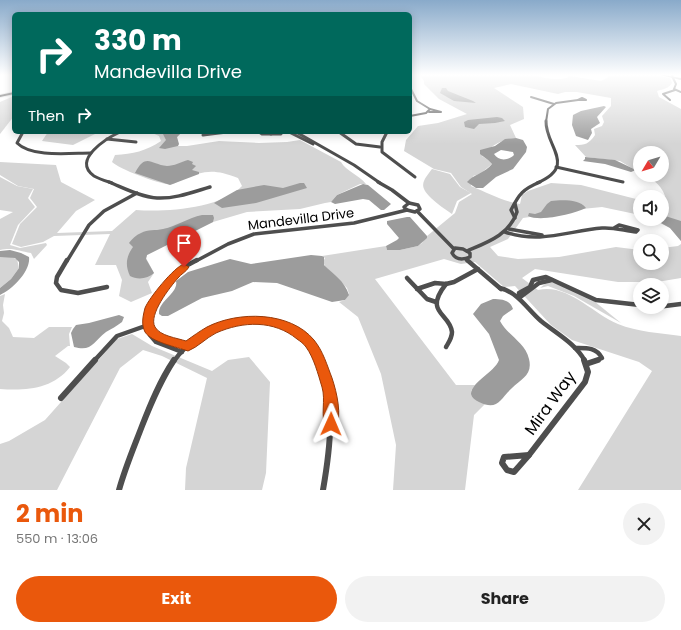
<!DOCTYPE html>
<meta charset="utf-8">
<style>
body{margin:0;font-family:Poppins,sans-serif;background:#f2f2f2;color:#222;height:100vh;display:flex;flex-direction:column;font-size:15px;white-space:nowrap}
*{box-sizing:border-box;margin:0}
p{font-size:13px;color:#767676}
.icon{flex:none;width:22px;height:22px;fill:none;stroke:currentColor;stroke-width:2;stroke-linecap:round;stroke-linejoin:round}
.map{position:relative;height:490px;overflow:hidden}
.sheet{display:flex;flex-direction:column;background:#fff;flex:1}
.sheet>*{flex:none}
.top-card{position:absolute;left:12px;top:12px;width:400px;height:122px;border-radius:6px;box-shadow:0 2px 10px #0003;background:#00695c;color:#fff;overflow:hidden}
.needle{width:26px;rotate:232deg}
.buttons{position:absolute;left:633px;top:146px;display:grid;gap:8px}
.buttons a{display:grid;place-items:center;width:36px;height:36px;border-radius:50%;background:#fff;box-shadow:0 2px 10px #0003;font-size:20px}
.pin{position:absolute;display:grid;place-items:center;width:34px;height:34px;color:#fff;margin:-41px -17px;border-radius:50% 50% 50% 0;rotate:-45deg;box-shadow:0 0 4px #0007}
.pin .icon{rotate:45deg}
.me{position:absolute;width:44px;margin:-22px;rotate:1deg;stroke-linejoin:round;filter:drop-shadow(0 0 3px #0008)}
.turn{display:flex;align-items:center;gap:14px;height:84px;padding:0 16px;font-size:18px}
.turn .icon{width:52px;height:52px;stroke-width:2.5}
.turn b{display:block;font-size:28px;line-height:34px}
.then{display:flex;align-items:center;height:38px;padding:0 16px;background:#0003;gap:8px;font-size:15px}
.round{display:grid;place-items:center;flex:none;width:42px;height:42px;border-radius:21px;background:#f2f2f2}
.summary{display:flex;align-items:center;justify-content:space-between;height:68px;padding:0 16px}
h1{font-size:24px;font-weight:700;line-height:30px;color:#ea580c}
.primary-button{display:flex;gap:8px;margin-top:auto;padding:8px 16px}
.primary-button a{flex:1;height:46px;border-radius:24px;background:#ea580c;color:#fff;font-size:16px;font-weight:700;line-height:46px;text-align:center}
.primary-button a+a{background:#f2f2f2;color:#222}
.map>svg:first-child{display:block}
</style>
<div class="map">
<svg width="681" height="490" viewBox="0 0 681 490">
<rect width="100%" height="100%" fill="#fff"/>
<g fill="#d5d5d5">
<path d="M420 75H534C543 78 561 82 570 76L601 81 612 75H656L670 78 672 83C668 89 663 89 657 91L659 97 681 109V241L670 228 652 219H662V206L667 207C666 191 659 182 644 175H662V153H640V173L620 161 586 157 575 145C585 145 589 144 595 135L594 129 602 126 604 122 602 116 611 106V98L577 92H565L558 94 511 84 494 88 523 107 524 119 510 125 516 138C501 139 491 146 482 156L488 160 492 164 480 174 473 176 471 186C488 193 502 201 520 204L522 195 528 191 551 183 581 185 640 200V215L602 207 582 209 546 218 530 217 523 218 508 239 490 247 498 256 518 259 559 257 616 247 640 250V263H662V248L678 246 681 244V278L657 282H618L535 269 522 278 538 290C567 283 592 313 618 324 637 332 661 333 681 336V490H578L652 371 639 362 572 340 551 325 515 286 504 287 475 262 461 264 444 259 375 279 456 385H475L471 391 475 399 485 404 474 415 465 490H393L396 445 381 374 358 317 339 302 345 300 349 294 347 288 325 266 323 262 325 258 322 256 386 246 387 250H400L418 246 422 243 427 236 455 213 459 202 472 194 461 187 451 173 434 169 404 151 406 140 418 126 438 123 467 114 439 99 424 84V81Z"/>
<path d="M14 96V116L0 134V102Z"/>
<path d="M48 132H99L73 145 42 141Z"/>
<path d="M150 132H182L177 137 178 146H187L219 141 259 143 287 142 300 140 341 162C346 171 359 175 366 184H360L337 195 331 202 325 203 300 209 247 212 213 222 147 255 146 258 154 273 148 282 152 293 131 302 119 296 122 280 116 265H95L110 234 54 236 43 242 21 247 12 244 20 224 37 207 30 198 34 189 18 186 0 175V162L56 165 61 182 95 200 76 211 57 233 112 231 136 210C166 212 220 209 242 186L238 178C214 169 205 170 181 180 178 181 176 183 173 184 165 187 119 169 112 162L115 155C133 154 146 151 161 141L159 136Z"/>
<path d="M432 169 450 174 460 187 471 193 457 201 452 214C445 209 437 204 431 198 419 186 422 182 432 169Z"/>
<path d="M0 177 17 186 33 189 28 198 35 207 18 225 10 245 20 248 46 243 47 245 34 259 31 253C19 251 13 247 0 250V219L13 212 0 210Z"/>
<path d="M8 256 17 259 19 268 11 279 0 288V257Z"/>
<path d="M550 283H557L594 301 621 323 574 296 548 286 540 288 545 284Z"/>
<path d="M5 294 3 305 4 313 2 321 9 328 13 337 34 338 49 327H72L69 334 70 346H68L55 356 66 363 70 367C53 389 26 391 0 389V296Z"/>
<path d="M132 334 152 346 212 371 228 360 249 357 270 382 266 473 262 490H185L186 468 207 378 162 356 143 350 120 368 57 490H0V444L9 441 45 420 117 339Z"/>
</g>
<g fill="#9c9c9c" fill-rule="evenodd">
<path d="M442 88H446L448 91 473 101 476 103 454 101 440 93Z"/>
<path d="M604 106 606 107 597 117 600 123 591 129 592 133 588 140 576 136 572 125 573 115 581 111Z"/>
<path d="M497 117 502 118 505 121 495 123 479 124 474 129 465 127 464 122 468 120Z"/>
<path d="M166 132H182L177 137 179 144 178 146 165 149 159 148 166 140 163 134Z"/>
<path d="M516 138 523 140 527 147 526 152 513 169 496 177 483 188H476L467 182C474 174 485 173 492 164L488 160 480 154V150L495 146 505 139ZM501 150 513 152 514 155C508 161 498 161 494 154Z"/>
<path d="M585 157 615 160 636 170 631 172 605 164 583 161 585 159Z"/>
<path d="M188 160 193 162 192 164 196 166 192 170 199 172V174L170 185 135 173C146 152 151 165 167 166 174 166 181 162 188 160Z"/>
<path d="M300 183H304L307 188 256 203 222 208 214 203 237 190 264 185 283 188Z"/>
<path d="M363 184 368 185 391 204 384 210H381L369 200 363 199 335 204 331 202 337 195Z"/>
<path d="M551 201C562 200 579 199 586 208 573 214 541 222 528 216L529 213 535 214 541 212 547 204Z"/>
<path d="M202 215H213L214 218 213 222 147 255 146 259 154 273C148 279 137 280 130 276 125 265 126 257 133 247L129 243C132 239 136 235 141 233 148 229 155 231 163 229 177 226 188 218 202 215Z"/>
<path d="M662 215 681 221V241L670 228 654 219H662Z"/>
<path d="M407 217H410L427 236V238L418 246 400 250H387L386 246 397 240 399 238 387 224V221Z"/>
<path d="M10 250 21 253 29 257C31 271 12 290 0 295V288L11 279 19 268V262L15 258 0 257V251Z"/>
<path d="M311 255 322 256 324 257V265C334 275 344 280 349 295L345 300 332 302 277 283 253 282 232 291 202 298 168 316H162L159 314C158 301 179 293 176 281L188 272 230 259 251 264Z"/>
<path d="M493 299C502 299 510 300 513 309L503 316 500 321C508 336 525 342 529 359 533 375 521 379 512 388 500 399 498 411 479 402 475 400 472 398 471 394 472 381 494 373 499 360L489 334 473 314 481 304Z"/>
<path d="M119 315 124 317 122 322C117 326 111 329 106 332 93 342 92 352 74 347L71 333 73 329 76 325 89 323Z"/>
</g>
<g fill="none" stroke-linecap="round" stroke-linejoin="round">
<g stroke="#dbdbdb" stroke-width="2">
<path id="primary" d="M14 92V94L0 97V95Z"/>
</g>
<g stroke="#4e4e4e" stroke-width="2">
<path d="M673 75 672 76 676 84 674 89 681 92"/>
<path d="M410 87 417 101 430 109 426 113 410 116"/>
<path d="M531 97 554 104"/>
<path d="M582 98 586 100H578Z"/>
<path d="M670 100 663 94 675 90"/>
<path d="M429 112H441L430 109"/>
<path d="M546 122 548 109 556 103 578 100"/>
</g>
<g stroke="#4e4e4e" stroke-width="3">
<path d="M23 132 17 143C32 158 71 153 91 153"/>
<path d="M235 132H245"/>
<path d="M259 132 262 134H271"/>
<path d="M279 132 281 134H271Z"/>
<path d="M289 132 313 144"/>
<path d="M296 132 354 165 380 183"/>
<path d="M339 132 356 144 380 147"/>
<path d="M387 132 382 142V152L415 177"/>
<path d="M203 135 227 132"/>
<path d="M107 139 136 142"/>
<path d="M556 167 623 182"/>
<path d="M112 183C106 181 99 179 94 176 71 160 107 138 120 132"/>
<path d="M537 183C578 166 545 146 546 121"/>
</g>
<g stroke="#4e4e4e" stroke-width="3.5">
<path d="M109 182C124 188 141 197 157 198 175 199 193 192 210 187"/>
<path d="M378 182 392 190 409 203"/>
<path d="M409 203 418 205 420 209 415 212 407 210 404 207Z"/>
<path d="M417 211 454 249"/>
<path d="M515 218 511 210C519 194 523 189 540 182"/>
<path d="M509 229 542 235"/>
<path d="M505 232C540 244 568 231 602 228 614 227 625 231 636 232L638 230 619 225 614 228"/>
<path d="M455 248 463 249 470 253V257C463 260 456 260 452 253Z"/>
<path d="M467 251C488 242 509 235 517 212L515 204"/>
<path d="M466 259 468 261"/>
<path d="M67 261 89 225 104 211 137 193"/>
<path d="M196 261 228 244 254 234 354 223 407 210"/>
</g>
<g stroke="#4e4e4e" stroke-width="4.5">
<path d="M67 260 57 277 56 283 61 290 78 293 107 287"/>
<path d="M467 260 501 289"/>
<path d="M407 278 427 299 436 302"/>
<path d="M446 284C423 313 450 313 452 332 452 338 449 342 446 347"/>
<path d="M500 288C519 293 527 309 541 321 557 334 575 343 585 361"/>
<path d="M417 289 435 283 446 284 454 282 478 269"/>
<path d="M519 298V293L530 287 533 280 546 277 596 300 640 305"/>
<path d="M519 298 539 283 552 280"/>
<path d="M657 307 681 304"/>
<path d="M150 331 160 337 188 346"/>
<path d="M575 348C586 348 596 347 602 358L595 361"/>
<path d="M182 352 156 342 150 335 148 322 149 311 175 275 184 267 197 260"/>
<path d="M94 361 117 336 148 325"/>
<path d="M174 361C200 324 256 307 295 332 306 338 316 349 320 361"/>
</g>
<g stroke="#4e4e4e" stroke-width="6">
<path d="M320 360C335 406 331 444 323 490"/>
<path d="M586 364 598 360"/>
<path d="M61 398 95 360"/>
<path d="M529 455 585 382 588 372 584 360"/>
<path d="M529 455 514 472 507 470 502 463 504 457Z"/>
<path d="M119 490C125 468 134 447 142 426 151 403 160 381 174 360"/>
</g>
<path fill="#4e4e4e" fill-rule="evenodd" d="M660 75H665L681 78V80Z"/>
<use href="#primary" fill="#000" fill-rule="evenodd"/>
</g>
<linearGradient id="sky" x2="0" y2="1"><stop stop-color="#89aaca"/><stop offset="0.52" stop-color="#fff"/><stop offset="1" stop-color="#fff" stop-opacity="0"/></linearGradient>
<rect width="681" height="144" fill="url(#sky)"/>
<path fill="#ea580c" stroke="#983908" d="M184 264 189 267C186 272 181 274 178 278 170 287 148 315 155 327 160 336 177 338 186 341 193 336 200 331 207 327 238 311 290 311 314 340 323 351 327 365 332 378 337 393 342 415 336 429L331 431 326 429C320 416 326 400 322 387 318 374 314 358 306 347 304 344 300 341 297 339 274 320 243 321 216 333 206 338 198 347 188 351 177 347 151 342 145 332 141 324 143 316 145 308 149 298 174 267 184 264Z"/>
<g text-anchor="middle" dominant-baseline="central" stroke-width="3" stroke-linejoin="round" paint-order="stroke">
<g font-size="13" fill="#000" stroke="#fff">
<text transform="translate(301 219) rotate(-7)">Mandevilla Drive</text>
</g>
<g font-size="16" fill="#000" stroke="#fff">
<text transform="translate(550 403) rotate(-54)">Mira Way</text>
</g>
</g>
</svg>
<div class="buttons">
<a><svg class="needle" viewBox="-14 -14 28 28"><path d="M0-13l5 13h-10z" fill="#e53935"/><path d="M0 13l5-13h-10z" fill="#767676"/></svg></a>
<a><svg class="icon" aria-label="sound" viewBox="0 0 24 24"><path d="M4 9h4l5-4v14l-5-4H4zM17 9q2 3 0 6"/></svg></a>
<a><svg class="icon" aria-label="search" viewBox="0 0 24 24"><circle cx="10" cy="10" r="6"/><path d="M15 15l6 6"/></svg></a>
<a><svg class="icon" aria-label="layers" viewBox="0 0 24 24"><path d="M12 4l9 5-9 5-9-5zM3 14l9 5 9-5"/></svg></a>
</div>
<div class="pin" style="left:184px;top:267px;background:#d93025"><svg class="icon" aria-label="arrive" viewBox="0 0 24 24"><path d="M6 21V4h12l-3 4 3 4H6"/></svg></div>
<svg class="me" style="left:331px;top:424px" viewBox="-20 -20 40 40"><path d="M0-17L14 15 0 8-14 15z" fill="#ea580c" stroke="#fff" stroke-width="4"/></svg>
<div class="top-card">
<div class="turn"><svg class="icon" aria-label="right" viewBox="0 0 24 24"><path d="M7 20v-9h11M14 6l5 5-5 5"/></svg><div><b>330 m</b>Mandevilla Drive</div></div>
<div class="then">Then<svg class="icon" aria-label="right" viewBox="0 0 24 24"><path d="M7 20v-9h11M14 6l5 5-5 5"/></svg></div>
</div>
</div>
<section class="sheet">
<div class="summary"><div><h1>2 min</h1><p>550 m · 13:06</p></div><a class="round"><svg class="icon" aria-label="close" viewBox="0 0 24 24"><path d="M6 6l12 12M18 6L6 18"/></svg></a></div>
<div class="primary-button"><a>Exit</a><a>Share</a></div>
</section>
